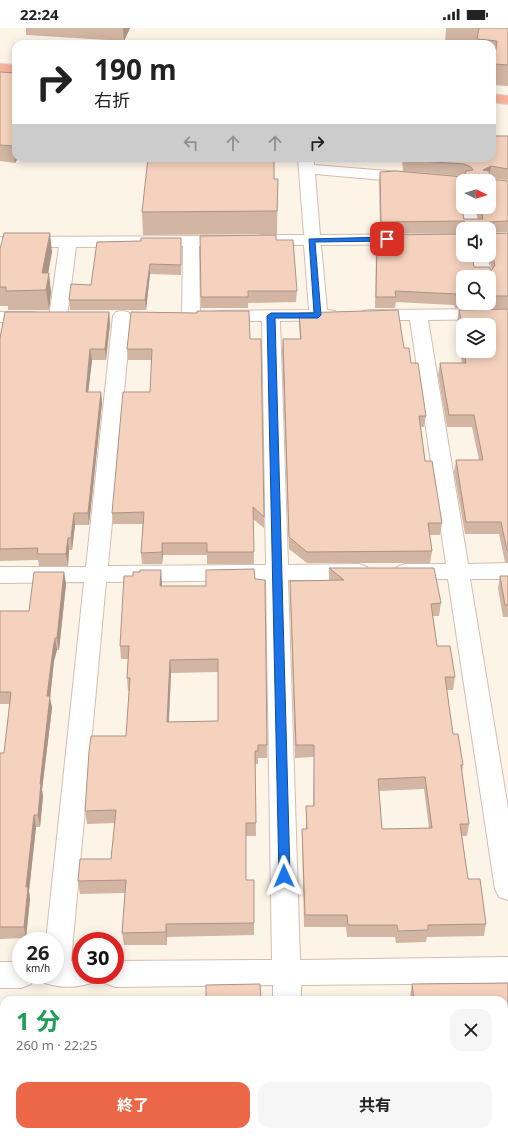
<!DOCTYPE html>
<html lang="ja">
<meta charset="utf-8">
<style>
body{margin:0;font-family:"Noto Sans","Noto Sans JP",sans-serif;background:#f6f6f6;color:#222;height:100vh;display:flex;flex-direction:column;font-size:15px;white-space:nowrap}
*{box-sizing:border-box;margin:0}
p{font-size:13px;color:#767676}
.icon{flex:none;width:22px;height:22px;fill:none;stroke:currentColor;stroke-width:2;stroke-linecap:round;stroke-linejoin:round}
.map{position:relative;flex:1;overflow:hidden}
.drawer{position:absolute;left:0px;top:968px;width:508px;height:140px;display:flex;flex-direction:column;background:#fff;border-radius:12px 12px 0 0;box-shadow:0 2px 10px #0003}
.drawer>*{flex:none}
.banner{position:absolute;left:12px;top:12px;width:484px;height:122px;border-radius:12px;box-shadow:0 2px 10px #0003;background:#fff;color:#222;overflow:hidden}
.needle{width:26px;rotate:95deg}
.controls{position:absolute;left:456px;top:146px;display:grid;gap:8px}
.controls a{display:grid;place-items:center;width:40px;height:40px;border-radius:8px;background:#fff;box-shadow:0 2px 10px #0003;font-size:20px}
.speed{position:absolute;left:12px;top:904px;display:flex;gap:8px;font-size:20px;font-weight:700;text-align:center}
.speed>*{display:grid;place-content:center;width:52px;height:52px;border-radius:50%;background:#fff;box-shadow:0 2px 10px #0003;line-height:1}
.speed small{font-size:10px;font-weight:400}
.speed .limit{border:6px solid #d22;background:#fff;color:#111}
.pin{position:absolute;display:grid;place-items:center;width:34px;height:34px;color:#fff;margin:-17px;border-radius:8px;box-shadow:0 2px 6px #0006}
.me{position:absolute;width:44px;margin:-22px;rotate:359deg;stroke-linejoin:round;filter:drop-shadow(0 0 3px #0008)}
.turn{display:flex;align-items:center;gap:14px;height:84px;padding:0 16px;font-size:18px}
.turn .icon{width:52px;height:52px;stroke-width:2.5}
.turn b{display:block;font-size:28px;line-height:34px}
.lanes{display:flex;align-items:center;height:38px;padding:0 16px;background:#0003;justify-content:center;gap:20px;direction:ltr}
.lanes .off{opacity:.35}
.round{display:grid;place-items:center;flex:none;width:42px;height:42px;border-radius:12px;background:#f6f6f6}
.summary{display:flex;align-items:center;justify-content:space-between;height:68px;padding:0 16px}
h1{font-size:24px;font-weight:700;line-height:30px;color:#1e9e55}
.action{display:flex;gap:8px;margin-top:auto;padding:8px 16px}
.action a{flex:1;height:46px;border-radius:12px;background:#ec6748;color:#fff;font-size:16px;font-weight:700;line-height:46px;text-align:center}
.action a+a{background:#f6f6f6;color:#222}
.status{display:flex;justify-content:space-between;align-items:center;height:28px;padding:0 20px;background:#fff;direction:ltr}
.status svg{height:11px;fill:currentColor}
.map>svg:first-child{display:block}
</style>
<div class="status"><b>22:24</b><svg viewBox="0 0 49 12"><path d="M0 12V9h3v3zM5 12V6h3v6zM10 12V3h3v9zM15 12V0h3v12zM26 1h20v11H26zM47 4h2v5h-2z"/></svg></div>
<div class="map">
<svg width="508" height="1108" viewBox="0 0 508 1108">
<rect width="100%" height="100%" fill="#fdf4e8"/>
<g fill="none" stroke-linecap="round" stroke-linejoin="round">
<g stroke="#d3beaf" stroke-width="2">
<g id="minor">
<path d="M298 130H314V137L463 149 469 151 470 153H463V159L315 146 320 207 463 206V216L321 217 327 282 335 283 338 287 335 291 329 292 280 293 288 537 359 536 367 539 370 544 367 549 359 552H288L300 932 508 929V955L301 957V972H273V957L115 959 105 955 101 947H115V933L272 932 266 552 106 554 71 933H81V947H95L91 955C76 960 60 960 45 955L41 947H55V913H46L84 554 0 555V539H86L113 288 116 284 122 283 128 284 131 288 108 538 266 537 262 293H219L213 292 210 288 213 284 219 283 309 282 304 217H263L257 216 255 212 257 208 263 207H304Z"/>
<path d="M463 175V179H475L480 201H464L459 179Z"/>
<path d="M231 208 237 209 239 213 237 217 231 218H199L200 288 197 292 191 293 185 292 182 288 183 218 76 219 67 289 64 293 58 294 52 293 49 289 59 219H0V209Z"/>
<path d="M469 227H487L492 249 489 253V249H474Z"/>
<path d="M508 281V291L428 292 468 536 508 535V551H470L508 780V872L499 869 495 861 448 551 405 552 397 549 394 544 397 539 405 536H446L410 292H369L363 291 360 287 363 283 369 282Z"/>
<path d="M0 284H33L39 285 42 289 39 293 33 294H0Z"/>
<path d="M0 934H21V947H35L31 956 21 960H0Z"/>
<rect x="275" y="1104" width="30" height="4"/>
</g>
</g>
<g stroke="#d9d1cc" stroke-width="2">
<g id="highway">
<path d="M0 36 16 37V45L0 44Z"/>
<path d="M492 66 508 68V76L492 74Z"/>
</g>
</g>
<use href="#minor" fill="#fff" fill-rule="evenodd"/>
<use href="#highway" fill="#fab19c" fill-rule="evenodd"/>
</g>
<g fill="#d2b5a3" fill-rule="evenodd">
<path d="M26 0H130L124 13 26 7Z"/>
<path d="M446 0H508V58L492 57 494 34 492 33V16L445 15Z"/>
<path d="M0 44 16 130H18L15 135 0 133Z"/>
<path d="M508 108V152L490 150V151L508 153V204L489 205V206L508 205V280H455L454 277 396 274 395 280H375L376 223 377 212H381V207L474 239 491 243 492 242 488 227H489V201H463V205H380L379 155 380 144 464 149 465 148H463L403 143 402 130H492ZM463 153 489 179H475L478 191H464L461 175 463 174ZM463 249H489V275H463Z"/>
<path d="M172 130 274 151H278L277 206 143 207 142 184Z"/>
<path d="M200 208 297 263 296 274 248 275V280H201Z"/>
<path d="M181 210V247L150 246 146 282H70L69 272 91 257Z"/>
<path d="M0 221 52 224 48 245 51 264 49 282H8V278H0Z"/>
<path d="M508 281V535L505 534 499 506H465L454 444 456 432H479L472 399H447L438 347 440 335H462L459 318 460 308 457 293 459 282ZM463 297 489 323H463Z"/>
<path d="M109 284 110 296 106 332H92L88 364H101L102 375 89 497H75L72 522H69L68 538H39L38 532 0 533V310Z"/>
<path d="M299 285 404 320 411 335 426 388 424 399H421L425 433 442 495 440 507H429L432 523 430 535H307L289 521 282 322 283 311H300L299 296Z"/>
<path d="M250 311 264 489V500L253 491 254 536H207V527H163L162 536H142L141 525 143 496H113L112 485 150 364 152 332H128L127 321Z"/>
<path d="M329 540 441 575 439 588H433L437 618 455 649 453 662H447L453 706 463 737 462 744 469 796 467 808H462L468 851 486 896 484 908 427 909 426 914 396 915 395 909H347L346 899H304L302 813V801H306V778H313L314 729 295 730 290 565V553L329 552ZM424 761 429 800 382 801 379 763Z"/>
<path d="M64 544 66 556 59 622H57L54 633 50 670 52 680 42 762 43 768 40 799H36L29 863 30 871 26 910 0 911V725H4L10 676H0V583H29Z"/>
<path d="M500 548H508V589H503L498 560Z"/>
<path d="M255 551 267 717V730H258V736H255L256 808H246V852H254V907L167 909V917H124L122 905 125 865 80 866 78 853 111 831 115 795 87 796 85 783 126 708 129 663H128L127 650 128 631H121L120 618 162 555V558H206ZM218 644V693L169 694 171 645Z"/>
<path d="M508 955V1044H504V972H411L410 969 412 956Z"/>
<path d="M4 993V1055H0V994Z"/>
<rect x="346" y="1104" width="50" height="4"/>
<rect x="438" y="1104" width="44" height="4"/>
</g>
<g fill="#ab9385">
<path d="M123 0H130L124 13Z"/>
<path d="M16 113V130H18L15 135 13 118Z"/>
<path d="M491 138 489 150 483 142Z"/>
<path d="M463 163V174L458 178 459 167Z"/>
<path d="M50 205 52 224 45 262 42 245Z"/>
<path d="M150 236V246L146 282 145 272Z"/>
<path d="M49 245 51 264 49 282 46 262Z"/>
<path d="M109 284 110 296 106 332 105 321Z"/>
<path d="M90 321 92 332 87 375 86 364Z"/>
<path d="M101 364 102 375 89 497 88 485Z"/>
<path d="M74 485 75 497 72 522 71 510Z"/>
<path d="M68 510 69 522 68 538 66 526Z"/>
<path d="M162 515 163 527 162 536Z"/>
<path d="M161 542 162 555 161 571 160 558Z"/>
<path d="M64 544 66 556 59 622 57 610Z"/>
<path d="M55 610 57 622 54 633 50 670 52 680 42 762 43 768 40 799 38 787 40 756 47 668 53 621Z"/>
<path d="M170 632 171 645 168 707 167 694Z"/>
<path d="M34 787 36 799 29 863 30 871 26 910 24 899 26 859Z"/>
<path d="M166 896 167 909V917L166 904Z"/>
<path d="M68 1104H71V1108H67Z"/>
<rect x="163" y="1104" width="1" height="4"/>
</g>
<g fill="#f4d2be" stroke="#ab9385" fill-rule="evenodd">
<path d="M479 0H508V37L494 36 497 13 477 11Z"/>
<path d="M0 44 16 45V113L13 118 0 117Z"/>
<path d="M492 108H508V141L491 138 483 142 489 143 490 151 508 153V193L489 194V206L508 205V268H489V249H463V268H456V266L395 263 396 269H376L377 212H381V207L463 206V227H472L474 239H489L491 243 495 237 489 214V201H466V195L464 193 381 194 380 144 396 143 464 149 466 143 473 142 471 139 464 136 404 132V130H492ZM463 153H489V179H480L483 191H464L459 167 463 163Z"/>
<path d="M148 130 238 131V130H274V151H278L277 183 142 184Z"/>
<path d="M4 205H50L42 245H49L46 262 6 263V259H0V221Z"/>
<path d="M276 207V212H293L297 263H248V269H201L200 208Z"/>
<path d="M141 210H181V237L150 236 145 272H69L71 256 91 257 97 214 141 213Z"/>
<path d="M508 281V522H507L501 494H466L456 432H483L474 387H449L440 335H466L464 323H489V297H463V302L459 282Z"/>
<path d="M398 282 404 320H409L411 335H418L426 388H419L425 433H432L442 495H428L432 523 307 524 289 509 283 311H301L299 285Z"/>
<path d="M197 283H249L250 311H261L264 489 253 479 254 524H207V515H162V524L141 525 144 484 112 485 123 364H150L152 321H127L131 284 197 285Z"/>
<path d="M5 284H109L105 321H90L86 364H101L88 485H74L71 510H68L66 526H37L38 520 0 521V310Z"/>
<path d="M461 306H463V319Z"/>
<path d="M329 540H434L441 575 431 576 437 618H450L455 649H445L453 706H458L463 737H461L469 796H460L468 851H480L486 896 428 897V902L398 903 397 897H348L347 887H305L302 801H307L306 778H314V717H296L290 553 344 552ZM425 749 432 800 382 801 378 751Z"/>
<path d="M254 541 255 551 265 552 267 717H258V723H255L256 795H246V852H254V895L166 896V904L122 905 126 852 78 853 80 831H111L116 782 85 783 89 724 91 708H126L130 650H127L129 618H120L124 548H133V544H140V542H161L160 558H206V542ZM218 631V693L167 694 170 632Z"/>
<path d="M34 544H64L57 610H55L53 621 47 668H50L40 756H41L38 787H34L26 859H28L24 899H0V725H4L11 664H0V583H29Z"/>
<path d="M500 548H508V577H505Z"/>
<path d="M508 955V1032H504V972H414L412 956Z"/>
<path d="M260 956 261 972H206V957Z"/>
<rect x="342" y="970" width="38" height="2"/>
<path d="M4 993V1043H0V994Z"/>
<path d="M19 1104H68L67 1108H18Z"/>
<rect x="121" y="1104" width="42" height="4"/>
<path d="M221 1104H263L264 1108H222Z"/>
<rect x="348" y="1104" width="48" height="4"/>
<path d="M441 1104H482V1108H442Z"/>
</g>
<path fill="#1a73e8" stroke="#114b97" d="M387 209 391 211 390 213 315 214 321 287 318 290H275L290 848 288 851 284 853 280 851 279 848 267 288 271 285H314L309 211Z"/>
</svg>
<div class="controls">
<a><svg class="needle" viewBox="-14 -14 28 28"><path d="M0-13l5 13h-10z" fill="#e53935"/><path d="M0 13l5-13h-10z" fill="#767676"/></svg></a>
<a><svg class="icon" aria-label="sound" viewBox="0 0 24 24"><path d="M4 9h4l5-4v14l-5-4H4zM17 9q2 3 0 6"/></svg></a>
<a><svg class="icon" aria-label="search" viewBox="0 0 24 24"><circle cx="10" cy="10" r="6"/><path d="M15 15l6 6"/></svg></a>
<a><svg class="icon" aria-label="layers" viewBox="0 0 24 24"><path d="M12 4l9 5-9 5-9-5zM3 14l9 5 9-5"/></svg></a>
</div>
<div class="speed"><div>26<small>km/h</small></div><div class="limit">30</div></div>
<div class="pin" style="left:387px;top:211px;background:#d93025"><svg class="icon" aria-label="arrive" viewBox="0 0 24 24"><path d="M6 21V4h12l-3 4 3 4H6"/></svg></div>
<svg class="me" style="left:284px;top:848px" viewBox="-20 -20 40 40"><path d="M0-17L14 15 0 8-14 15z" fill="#1a73e8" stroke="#fff" stroke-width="4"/></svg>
<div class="banner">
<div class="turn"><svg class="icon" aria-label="right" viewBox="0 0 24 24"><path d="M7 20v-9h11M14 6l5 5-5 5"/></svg><div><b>190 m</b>右折</div></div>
<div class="lanes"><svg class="icon off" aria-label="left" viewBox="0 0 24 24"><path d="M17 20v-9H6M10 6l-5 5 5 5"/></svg><svg class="icon off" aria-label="ahead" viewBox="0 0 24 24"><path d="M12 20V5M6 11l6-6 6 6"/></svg><svg class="icon off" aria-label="ahead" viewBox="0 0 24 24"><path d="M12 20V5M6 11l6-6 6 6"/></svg><svg class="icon" aria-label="right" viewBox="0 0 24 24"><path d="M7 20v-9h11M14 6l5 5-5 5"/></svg></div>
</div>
<section class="drawer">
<div class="summary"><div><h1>1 分</h1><p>260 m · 22:25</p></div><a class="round"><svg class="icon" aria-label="close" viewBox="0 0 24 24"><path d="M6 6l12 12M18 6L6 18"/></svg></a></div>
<div class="action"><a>終了</a><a>共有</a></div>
</section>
</div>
